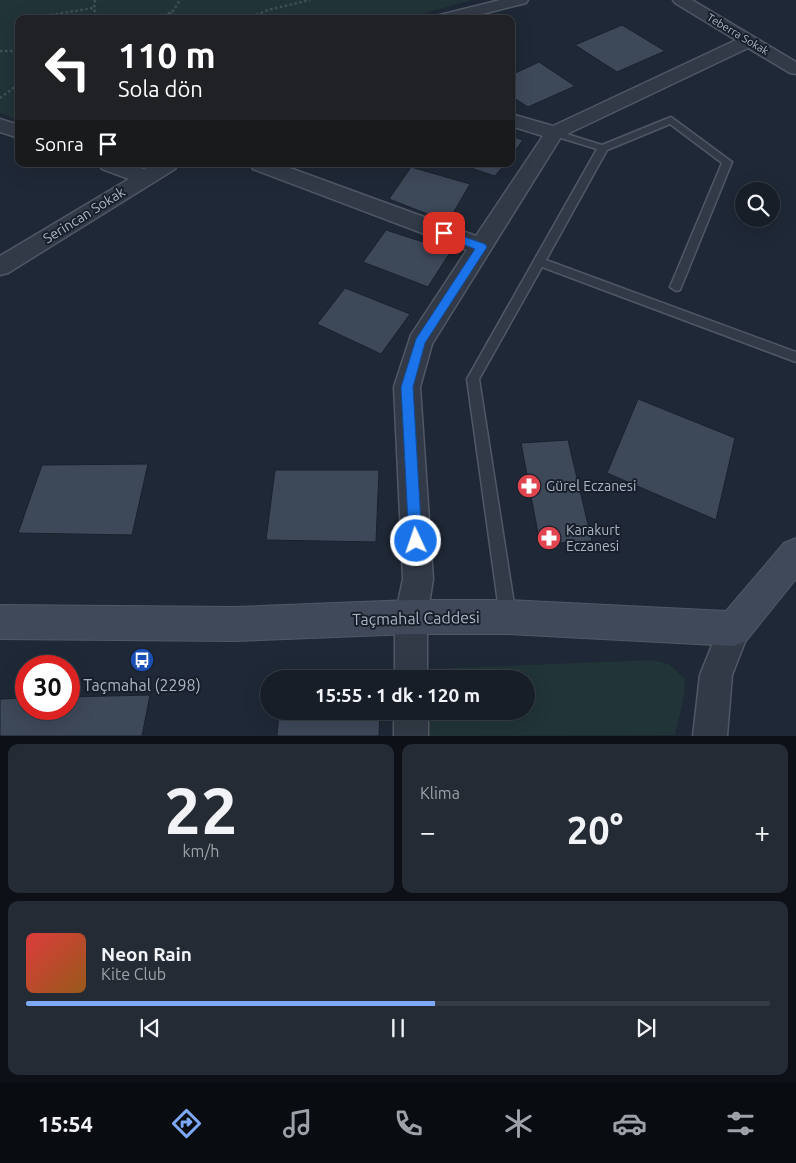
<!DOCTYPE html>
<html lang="tr">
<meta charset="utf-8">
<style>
body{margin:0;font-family:Ubuntu,sans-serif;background:#242b34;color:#f1f3f6;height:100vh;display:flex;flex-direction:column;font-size:19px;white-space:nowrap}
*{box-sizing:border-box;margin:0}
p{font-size:16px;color:#9ea2a8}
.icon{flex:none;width:28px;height:28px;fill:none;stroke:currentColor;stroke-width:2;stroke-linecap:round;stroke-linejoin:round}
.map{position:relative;height:736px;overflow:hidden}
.drawer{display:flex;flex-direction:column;gap:8px;padding:8px;background:#0d1016;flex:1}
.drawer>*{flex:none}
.hud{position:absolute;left:15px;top:15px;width:500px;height:152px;border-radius:10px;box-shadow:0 5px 20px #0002,0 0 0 1px #363c45;background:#202124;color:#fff;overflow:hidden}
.controls{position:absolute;left:735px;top:182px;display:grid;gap:10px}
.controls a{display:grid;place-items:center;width:45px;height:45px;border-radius:50%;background:#171e28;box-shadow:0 5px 20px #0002,0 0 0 1px #363c45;font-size:25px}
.speed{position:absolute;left:15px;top:655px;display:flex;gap:10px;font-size:25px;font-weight:700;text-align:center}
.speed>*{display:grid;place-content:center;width:65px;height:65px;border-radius:50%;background:#171e28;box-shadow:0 5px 20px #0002,0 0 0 1px #363c45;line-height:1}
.speed .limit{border:8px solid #d22;background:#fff;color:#111}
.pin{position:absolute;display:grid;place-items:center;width:42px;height:42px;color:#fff;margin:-21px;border-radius:10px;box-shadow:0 2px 8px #0006}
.me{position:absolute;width:55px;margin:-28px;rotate:357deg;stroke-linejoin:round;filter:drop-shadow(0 0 4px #0008)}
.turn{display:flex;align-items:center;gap:18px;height:105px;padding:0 20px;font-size:22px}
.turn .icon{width:65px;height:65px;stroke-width:2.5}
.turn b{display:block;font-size:35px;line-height:42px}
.then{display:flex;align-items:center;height:48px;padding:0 20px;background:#0003;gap:10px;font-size:19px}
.big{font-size:38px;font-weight:700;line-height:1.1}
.drawer .widget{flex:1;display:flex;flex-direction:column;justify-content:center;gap:8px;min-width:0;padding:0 18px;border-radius:10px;background:#242b34}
.drawer .dial{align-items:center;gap:0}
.dial b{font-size:65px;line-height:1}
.song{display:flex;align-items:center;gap:15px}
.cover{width:60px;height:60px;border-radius:8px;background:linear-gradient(135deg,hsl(0 70% 55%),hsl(30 70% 35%))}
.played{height:5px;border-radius:2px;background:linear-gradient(90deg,#7da9f8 55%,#363c45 55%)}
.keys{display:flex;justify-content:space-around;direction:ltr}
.heat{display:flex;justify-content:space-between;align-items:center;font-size:28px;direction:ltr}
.drawer .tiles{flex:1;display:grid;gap:8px;grid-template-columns:1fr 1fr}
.widget:last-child{grid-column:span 2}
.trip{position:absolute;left:260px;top:670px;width:275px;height:50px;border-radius:25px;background:#171e28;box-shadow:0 5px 20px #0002,0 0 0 1px #363c45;font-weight:700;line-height:50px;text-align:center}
.tab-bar{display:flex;height:80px;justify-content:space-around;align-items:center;background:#090c10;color:#9ea2a8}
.tab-bar .icon{width:35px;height:35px}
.tab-bar .on{color:#7da9f8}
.tab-bar b{font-size:22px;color:#f1f3f6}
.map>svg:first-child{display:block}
</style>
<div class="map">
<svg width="796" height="736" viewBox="0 0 796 736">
<rect width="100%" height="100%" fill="#1f2836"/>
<g fill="#213437">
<polygon points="0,0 472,0 403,19 19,19 19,120 0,113"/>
<polygon points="652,660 669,664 685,679 684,696 675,735 427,736 427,711 526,711 526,679 426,679 425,669"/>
</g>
<g fill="#3d4859" stroke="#1a212d">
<polygon points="622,25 665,51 617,72 575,45"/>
<polygon points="539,62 575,86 528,107 511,96 511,75"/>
<polygon points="511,136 523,140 511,156"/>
<polygon points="459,164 505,164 495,176"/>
<polygon points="411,167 470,184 448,222 389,199"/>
<polygon points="386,230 451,251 428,287 363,262"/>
<polygon points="345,288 410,314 381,354 317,324"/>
<polygon points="638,399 735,438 716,520 607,473"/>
<polygon points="568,440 592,541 540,544 521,443"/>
<polygon points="148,464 132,535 18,533 42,465"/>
<polygon points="275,470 379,470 376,542 266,540"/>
<polygon points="150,695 142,736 0,736 0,699 26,698 26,709 69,709 69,697"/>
<polygon points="279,711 380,711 379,736 277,736"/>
</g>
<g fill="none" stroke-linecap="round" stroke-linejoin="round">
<g stroke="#505865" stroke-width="3">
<polygon id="lane" points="671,117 732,162 680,290 676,291 670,287 722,163 670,124 607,150 546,260 796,352 796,362 542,267 479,379 516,617 514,623 508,625 502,623 500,617 467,379 597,149 551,135 551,131 557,131 602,145"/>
</g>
<g stroke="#505865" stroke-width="3">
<g id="street">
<polygon points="500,0 528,0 526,3 463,19 434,19 436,16"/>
<polygon points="673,0 692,0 796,62 796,74 790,73 748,48 561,137 432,344 420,387 433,579 427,617 427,679 395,679 395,617 403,579 394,387 411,335 467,250 253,169 250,164 279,164 476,236 543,136 511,126 511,114 553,126 736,40 675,3"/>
<polygon points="0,119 19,125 19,138 0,132"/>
<polygon points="99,164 128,164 144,169 154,164 178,164 175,169 8,273 0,275 0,256 129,179 102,169"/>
<polygon points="734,613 745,618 750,629 732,675 727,736 693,736 700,675 723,618"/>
<rect x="394" y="711" width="34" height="25"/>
</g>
</g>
<g stroke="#505865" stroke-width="2">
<polygon id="secondary" points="796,538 796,579 746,641 734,646 508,634 411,634 234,641 0,639 0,605 234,607 411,600 508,600 726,611 784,543"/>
</g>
<g stroke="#3e5155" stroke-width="2.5" stroke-dasharray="2.5 2.5" stroke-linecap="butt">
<polyline points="95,0 94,10 100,19"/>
<polyline points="169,13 187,19"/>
<polyline points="26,19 93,8"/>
<polyline points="159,19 173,11 180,0"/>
<polyline points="247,19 268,10 310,0"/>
<polyline points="17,20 19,20"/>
<polyline points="0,51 19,51"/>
<polyline points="0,98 19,84"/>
</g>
<use href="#lane" fill="#323a47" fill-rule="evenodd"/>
<use href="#street" fill="#323a47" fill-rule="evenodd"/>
<use href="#secondary" fill="#40495a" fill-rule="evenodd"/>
</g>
<polygon fill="#1a73e8" stroke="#114b97" points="444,230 485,244 487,247 425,343 413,387 422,541 420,545 416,547 411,545 409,541 401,387 416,339 475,249 441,236 440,233"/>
<defs>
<g id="pharmacy-disc" transform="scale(1.25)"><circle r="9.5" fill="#e0444e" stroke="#181f2b"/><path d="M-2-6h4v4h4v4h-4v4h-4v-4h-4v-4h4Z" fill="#fff"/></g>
<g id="bus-disc" transform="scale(1.25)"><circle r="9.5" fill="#1a4fb4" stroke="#181f2b"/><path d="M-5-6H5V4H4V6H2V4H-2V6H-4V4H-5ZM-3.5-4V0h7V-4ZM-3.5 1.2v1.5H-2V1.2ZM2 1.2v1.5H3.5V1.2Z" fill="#fff"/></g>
</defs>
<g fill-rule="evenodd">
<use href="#pharmacy-disc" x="529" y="486"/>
<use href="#pharmacy-disc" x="549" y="538"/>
<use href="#bus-disc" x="142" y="660"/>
</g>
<g text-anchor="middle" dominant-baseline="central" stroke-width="4" stroke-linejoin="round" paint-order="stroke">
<g font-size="11" fill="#acb5c4" stroke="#181f2b">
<text transform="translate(738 34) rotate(31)">Teberra Sokak</text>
</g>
<g font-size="14" fill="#acb5c4" stroke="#181f2b">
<text transform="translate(84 215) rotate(-32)">Serincan Sokak</text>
</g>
<g font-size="14" fill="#acb5c4" stroke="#181f2b" text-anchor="start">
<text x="546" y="486">Gürel Eczanesi</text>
<text x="566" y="530">Karakurt<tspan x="566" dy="16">Eczanesi</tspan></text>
</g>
<g font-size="16" fill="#acb5c4" stroke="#181f2b">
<text transform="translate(416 618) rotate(-1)">Taçmahal Caddesi</text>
</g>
<g font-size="16" fill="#acb5c4" stroke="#181f2b">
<text x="142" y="685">Taçmahal (2298)</text>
</g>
</g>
</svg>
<div class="controls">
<a><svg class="icon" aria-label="search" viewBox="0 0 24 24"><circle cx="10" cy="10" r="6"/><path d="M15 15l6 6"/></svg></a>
</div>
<div class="speed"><div class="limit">30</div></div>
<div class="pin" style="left:444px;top:233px;background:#d93025"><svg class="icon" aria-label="arrive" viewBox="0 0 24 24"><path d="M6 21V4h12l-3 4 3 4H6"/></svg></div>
<svg class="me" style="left:416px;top:541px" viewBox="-20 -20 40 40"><circle r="17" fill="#1a73e8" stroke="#fff" stroke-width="3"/><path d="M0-11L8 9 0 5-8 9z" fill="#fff"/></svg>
<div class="trip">15:55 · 1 dk · 120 m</div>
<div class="hud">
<div class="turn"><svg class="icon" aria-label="left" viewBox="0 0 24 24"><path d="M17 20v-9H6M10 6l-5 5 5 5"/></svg><div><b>110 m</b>Sola dön</div></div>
<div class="then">Sonra<svg class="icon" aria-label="arrive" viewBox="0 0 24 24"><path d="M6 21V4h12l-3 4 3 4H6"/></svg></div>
</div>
</div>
<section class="drawer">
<div class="tiles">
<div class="widget dial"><b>22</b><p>km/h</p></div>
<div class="widget"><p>Klima</p>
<div class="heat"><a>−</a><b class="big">20°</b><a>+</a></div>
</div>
<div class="widget">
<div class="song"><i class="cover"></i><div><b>Neon Rain</b><p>Kite Club</p></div></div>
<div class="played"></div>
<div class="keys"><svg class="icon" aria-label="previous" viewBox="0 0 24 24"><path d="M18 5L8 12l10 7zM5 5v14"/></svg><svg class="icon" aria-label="pause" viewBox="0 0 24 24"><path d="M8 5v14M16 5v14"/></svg><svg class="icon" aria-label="next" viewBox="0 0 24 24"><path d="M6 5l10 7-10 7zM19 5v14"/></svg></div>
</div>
</div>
</section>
<nav class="tab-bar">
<b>15:54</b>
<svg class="icon on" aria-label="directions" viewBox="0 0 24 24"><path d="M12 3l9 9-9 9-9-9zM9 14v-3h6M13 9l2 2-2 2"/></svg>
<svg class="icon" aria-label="music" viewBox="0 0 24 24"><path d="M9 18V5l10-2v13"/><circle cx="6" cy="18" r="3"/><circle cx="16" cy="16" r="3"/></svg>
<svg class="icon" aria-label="phone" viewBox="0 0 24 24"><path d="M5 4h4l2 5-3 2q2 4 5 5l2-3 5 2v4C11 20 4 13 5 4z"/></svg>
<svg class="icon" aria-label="climate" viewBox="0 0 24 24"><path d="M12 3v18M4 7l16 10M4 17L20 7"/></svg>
<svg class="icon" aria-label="car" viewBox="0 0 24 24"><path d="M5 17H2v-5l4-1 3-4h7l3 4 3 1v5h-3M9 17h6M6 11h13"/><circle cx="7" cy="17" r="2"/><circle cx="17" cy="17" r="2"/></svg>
<svg class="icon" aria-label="filters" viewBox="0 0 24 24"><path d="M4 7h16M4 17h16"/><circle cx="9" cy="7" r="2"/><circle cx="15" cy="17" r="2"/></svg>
</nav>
